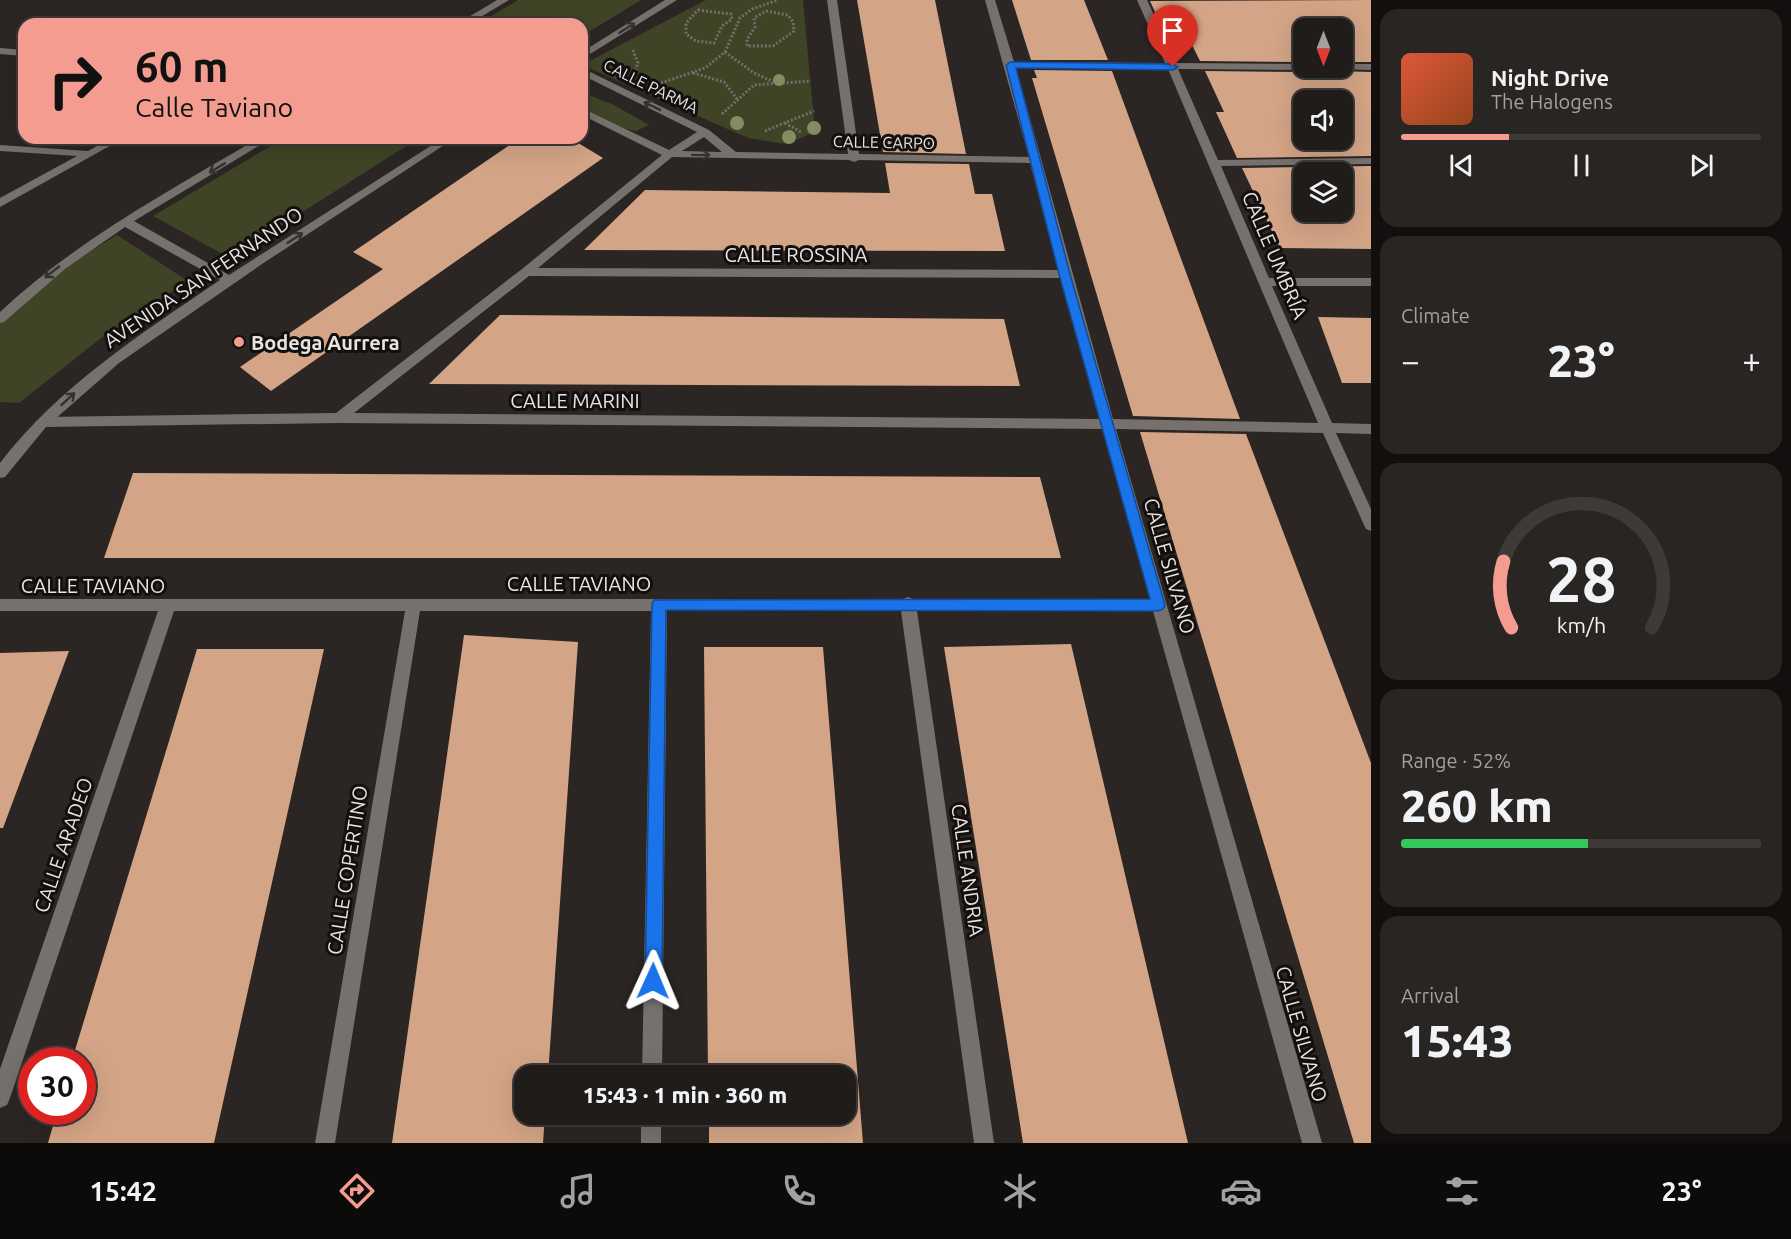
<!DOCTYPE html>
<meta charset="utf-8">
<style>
body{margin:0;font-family:Ubuntu,sans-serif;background:#282523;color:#f1f3f6;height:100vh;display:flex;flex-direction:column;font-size:22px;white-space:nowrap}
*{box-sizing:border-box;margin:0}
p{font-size:20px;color:#a2a1a2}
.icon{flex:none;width:33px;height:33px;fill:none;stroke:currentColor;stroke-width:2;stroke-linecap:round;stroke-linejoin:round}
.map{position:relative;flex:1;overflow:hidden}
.panel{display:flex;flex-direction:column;gap:9px;padding:9px;background:#120f0e;width:420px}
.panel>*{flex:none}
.hud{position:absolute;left:18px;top:18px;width:570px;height:126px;border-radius:18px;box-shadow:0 6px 24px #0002,0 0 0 2px #3d3a39;background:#f59c90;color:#111;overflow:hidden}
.needle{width:39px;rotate:180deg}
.buttons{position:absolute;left:1293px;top:18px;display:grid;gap:12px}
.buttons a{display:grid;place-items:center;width:60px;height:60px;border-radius:12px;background:#201c1a;box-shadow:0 6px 24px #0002,0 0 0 2px #3d3a39;font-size:30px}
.speed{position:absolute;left:18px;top:1047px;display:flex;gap:12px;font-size:30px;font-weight:700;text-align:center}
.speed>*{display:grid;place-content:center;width:78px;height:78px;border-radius:50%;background:#201c1a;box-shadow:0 6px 24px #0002,0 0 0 2px #3d3a39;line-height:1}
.speed .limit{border:9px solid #d22;background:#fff;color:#111}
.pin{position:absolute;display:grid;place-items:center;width:51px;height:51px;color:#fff;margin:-62px -26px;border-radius:50% 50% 50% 0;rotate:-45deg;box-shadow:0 0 6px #0007}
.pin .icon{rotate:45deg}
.me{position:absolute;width:66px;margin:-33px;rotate:1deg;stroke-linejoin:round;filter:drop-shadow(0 0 4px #0008)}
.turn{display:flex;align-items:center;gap:21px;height:126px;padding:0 18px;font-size:27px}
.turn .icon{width:78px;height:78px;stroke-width:2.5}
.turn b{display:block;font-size:42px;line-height:51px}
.big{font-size:45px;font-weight:800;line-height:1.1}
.panel .card{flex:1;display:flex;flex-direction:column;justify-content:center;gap:9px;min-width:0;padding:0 21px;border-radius:18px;background:#282523}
.panel .dial{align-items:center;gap:0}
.dial svg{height:156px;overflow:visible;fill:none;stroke:#3d3a39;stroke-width:7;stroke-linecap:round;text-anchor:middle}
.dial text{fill:#f1f3f6;stroke:none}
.song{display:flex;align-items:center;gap:18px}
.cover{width:72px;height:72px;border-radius:9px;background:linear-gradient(135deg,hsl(10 70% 55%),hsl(20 70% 35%))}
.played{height:6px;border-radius:3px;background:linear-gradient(90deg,#f59c90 30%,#3d3a39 30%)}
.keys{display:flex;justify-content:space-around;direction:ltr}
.heat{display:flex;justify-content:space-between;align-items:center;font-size:33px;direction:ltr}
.charge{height:9px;border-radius:4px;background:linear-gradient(90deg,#34c759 52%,#3d3a39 0)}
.trip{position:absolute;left:514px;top:1065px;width:342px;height:60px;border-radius:18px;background:#201c1a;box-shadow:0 6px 24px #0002,0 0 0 2px #3d3a39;font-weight:800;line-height:60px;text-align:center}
.menu{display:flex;height:96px;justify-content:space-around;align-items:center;background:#0d0b0a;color:#a2a1a2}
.menu .icon{width:42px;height:42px}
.menu .current{color:#f59c90}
.menu b{font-size:27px;color:#f1f3f6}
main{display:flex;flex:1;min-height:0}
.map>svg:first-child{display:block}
</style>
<main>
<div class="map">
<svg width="1371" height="1143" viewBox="0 0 1371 1143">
<rect width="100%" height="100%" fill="#2b2623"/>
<g fill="#3e4425">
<polygon points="518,0 641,0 582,36 582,24 478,24"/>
<polygon points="706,0 803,0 815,132 786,144 748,138 582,65"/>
<polygon points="582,92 614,105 649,125 636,131 626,129 582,109"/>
<polygon points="284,138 419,138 230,258 153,216"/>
<path d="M117 235 188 281 101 338 19 403 0 402V324C34 287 74 261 117 235Z"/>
</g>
<g fill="#d3a486" fill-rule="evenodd">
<polygon points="857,0 935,0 966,154 883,152"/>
<polygon points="1012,0 1084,0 1108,60 1031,60"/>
<polygon points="1371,0 1371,62 1342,62 1342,28 1304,28 1304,62 1200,61 1191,43 1169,43 1150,1"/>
<path d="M1311 68H1335L1338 71 1371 72V156L1237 158 1216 112H1224L1205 71 1304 72ZM1304 100H1342V140H1304Z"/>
<polygon points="1034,70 1112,71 1240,419 1133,416 1032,78 1037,78"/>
<polygon points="520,138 570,138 603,158 271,391 240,367 383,269 353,252"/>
<polygon points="885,163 969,164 975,194 992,194 1005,251 584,250 645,190 890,193"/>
<path d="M1371 166V249L1280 248 1242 168ZM1304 172H1342V212H1304Z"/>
<polygon points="500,315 1004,319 1020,386 429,384"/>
<polygon points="1318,317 1371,318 1371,383 1342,383"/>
<polygon points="1140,432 1246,434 1371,763 1371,1143 1354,1143"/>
<polygon points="133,473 1040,477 1061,558 104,558"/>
<polygon points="464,635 578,642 548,1076 525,1076 525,1114 545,1114 543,1143 392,1143"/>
<polygon points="1071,644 1188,1143 1023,1143 944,647"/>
<polygon points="704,647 823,647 863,1143 709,1143 709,1114 846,1114 846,1076 708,1076"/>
<polygon points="197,649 324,649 214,1143 48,1143 57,1112 82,1112 82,1060 72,1060"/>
<polygon points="69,651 3,828 0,828 0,653"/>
</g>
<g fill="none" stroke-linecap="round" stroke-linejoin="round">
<g stroke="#736f6d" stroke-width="3" stroke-dasharray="2 2" stroke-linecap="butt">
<polygon points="698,10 731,14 732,19 722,26 714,43 696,41 686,34 686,23"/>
<polygon points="766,11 788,15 793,22 794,31 773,46 747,46 747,39 755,27 754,18"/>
<polyline points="633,50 638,63 635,71"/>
<polyline points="725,52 754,73 774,82"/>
<polyline points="693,73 724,82 737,99"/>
<polyline points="661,83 705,68 725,52 740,18 752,9 778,0"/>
<polyline points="722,114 754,85 811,81"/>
<polyline points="785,123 801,132"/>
<polyline points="765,131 814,111"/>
</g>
<g fill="#77716d" fill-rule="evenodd">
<path d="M827 0H837L859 154 1029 157 985 0H995L1014 62 1165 63 1137 0H1147L1176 63 1304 64V68H1309L1304 70 1178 69 1218 160 1371 158V164L1221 166 1269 278H1371V286H1272L1332 423 1371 424V434L1336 433 1371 509V531L1366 529 1364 525 1323 433 1116 429 1322 1143H1302L1153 611H917L994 1143H974L901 611H667L662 1076H642L651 611H420L335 1143H315L405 611H174L10 1098 7 1105 0 1108V1069L158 611H0V599H903L908 597 913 599H1150L1102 429 339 423 42 427 35 422 42 417 336 413 522 269 662 155 582 115V108L669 150 697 132 582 75V68L709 130 736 152 848 154ZM1016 68 1168 69 1318 423 1113 419ZM704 137 722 152 682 151ZM672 157 849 160 854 162 859 160 1030 163 1058 270 538 268ZM529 276 1060 278 1099 419 354 413Z"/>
<polygon points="0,48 24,50 24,56 0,54"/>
<polygon points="1342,64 1371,64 1371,70 1338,69 1337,68 1342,68"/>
<polygon points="111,138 124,138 0,207 0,198 77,156 0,151 0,145 88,151"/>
<rect x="641" y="1114" width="20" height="29"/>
</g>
<g fill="#77716d" fill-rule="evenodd">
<polygon points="497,0 509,0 469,24 457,24"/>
<polygon points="665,0 677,0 582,59 582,52"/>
<path d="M259 138H272L134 221 229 275 443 138H455L262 264 119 363 46 427 5 477 0 478V463C59 386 141 334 220 280L125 227 65 269 4 322 0 323V312C77 240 169 191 259 138Z"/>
</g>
</g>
<g fill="#868c61">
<circle cx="779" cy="80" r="6"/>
<circle cx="737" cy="123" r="7"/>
<circle cx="814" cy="128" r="7"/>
<circle cx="789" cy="137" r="7"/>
</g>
<defs><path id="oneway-shaft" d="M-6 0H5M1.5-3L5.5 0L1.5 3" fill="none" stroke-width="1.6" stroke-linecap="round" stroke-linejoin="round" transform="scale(1.5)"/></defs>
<g stroke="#35312f">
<use href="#oneway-shaft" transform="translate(627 28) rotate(-32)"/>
<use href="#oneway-shaft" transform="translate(652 106) rotate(-154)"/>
<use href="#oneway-shaft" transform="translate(701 155) rotate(1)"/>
<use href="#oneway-shaft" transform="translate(217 168) rotate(149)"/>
<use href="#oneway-shaft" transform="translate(295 238) rotate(-33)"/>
<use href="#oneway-shaft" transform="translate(52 272) rotate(142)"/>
<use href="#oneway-shaft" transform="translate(68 399) rotate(-42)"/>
</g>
<polygon fill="#1a73e8" stroke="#114b97" stroke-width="1.5" points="1010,62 1173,64 1178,67 1173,70 1016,68 1070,274 1165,605 1163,609 1158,611 666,610 662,981 659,987 653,990 647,987 645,981 652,604 654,600 1150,599 1059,274 1006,65"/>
<circle fill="#f59c90" stroke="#120f0e" stroke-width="2" cx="239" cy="342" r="6"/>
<g text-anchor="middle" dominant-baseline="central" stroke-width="6" stroke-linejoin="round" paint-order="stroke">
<g font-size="16" fill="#e7e4e2" stroke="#120f0e">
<text transform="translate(651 86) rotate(26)">CALLE PARMA</text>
<text transform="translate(884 142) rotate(1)">CALLE CARPO</text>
</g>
<g font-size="20" fill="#e7e4e2" stroke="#120f0e">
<text x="796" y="254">CALLE ROSSINA</text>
<text transform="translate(1275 255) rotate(67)">CALLE UMBRÍA</text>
<text transform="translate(203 277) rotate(-34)">AVENIDA SAN FERNANDO</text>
<text x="575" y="400">CALLE MARINI</text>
<text transform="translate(1170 566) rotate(74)">CALLE SILVANO</text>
<text x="579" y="583">CALLE TAVIANO</text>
<text x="93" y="585">CALLE TAVIANO</text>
<text transform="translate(63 845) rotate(-71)">CALLE ARADEO</text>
<text transform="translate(347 870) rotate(-81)">CALLE COPERTINO</text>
<text transform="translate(968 870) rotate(82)">CALLE ANDRIA</text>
<text transform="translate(1302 1034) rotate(74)">CALLE SILVANO</text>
</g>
<g font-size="20" font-weight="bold" fill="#e7e4e2" stroke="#120f0e" text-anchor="start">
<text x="251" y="342">Bodega Aurrera</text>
</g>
</g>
</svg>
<div class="buttons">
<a><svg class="needle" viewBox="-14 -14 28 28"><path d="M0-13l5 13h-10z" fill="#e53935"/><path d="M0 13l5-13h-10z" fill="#a2a1a2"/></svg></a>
<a><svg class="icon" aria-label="sound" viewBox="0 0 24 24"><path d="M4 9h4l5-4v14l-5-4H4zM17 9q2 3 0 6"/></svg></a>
<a><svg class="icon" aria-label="layers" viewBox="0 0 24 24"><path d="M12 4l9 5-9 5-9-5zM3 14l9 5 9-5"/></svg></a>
</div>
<div class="speed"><div class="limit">30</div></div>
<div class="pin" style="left:1173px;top:67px;background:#d93025"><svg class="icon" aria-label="arrive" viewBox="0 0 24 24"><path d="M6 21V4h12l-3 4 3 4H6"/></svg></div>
<svg class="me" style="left:653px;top:981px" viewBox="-20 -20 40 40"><path d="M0-17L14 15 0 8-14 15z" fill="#1a73e8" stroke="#fff" stroke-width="4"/></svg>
<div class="trip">15:43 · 1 min · 360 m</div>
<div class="hud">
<div class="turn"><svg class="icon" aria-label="right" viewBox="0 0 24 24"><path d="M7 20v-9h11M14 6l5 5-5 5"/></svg><div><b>60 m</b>Calle Taviano</div></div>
</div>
</div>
<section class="panel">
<div class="card">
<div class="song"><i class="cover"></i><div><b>Night Drive</b><p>The Halogens</p></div></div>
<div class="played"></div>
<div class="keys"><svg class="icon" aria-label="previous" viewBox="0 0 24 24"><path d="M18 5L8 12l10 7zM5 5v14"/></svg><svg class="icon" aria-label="pause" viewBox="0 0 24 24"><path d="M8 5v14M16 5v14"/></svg><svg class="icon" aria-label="next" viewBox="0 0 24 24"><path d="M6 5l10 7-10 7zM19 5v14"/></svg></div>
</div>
<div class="card"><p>Climate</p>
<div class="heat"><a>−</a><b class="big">23°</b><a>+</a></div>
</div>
<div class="card dial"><svg viewBox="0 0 100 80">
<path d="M14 69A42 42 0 1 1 86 69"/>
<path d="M14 69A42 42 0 0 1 10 35" stroke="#f59c90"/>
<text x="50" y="56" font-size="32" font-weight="700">28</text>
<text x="50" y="72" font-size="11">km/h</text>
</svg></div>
<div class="card"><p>Range · 52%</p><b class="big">260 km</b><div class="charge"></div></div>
<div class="card"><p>Arrival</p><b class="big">15:43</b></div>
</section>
</main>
<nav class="menu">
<b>15:42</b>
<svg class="icon current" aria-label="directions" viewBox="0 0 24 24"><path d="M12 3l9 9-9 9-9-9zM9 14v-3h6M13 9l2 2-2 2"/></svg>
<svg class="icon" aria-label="music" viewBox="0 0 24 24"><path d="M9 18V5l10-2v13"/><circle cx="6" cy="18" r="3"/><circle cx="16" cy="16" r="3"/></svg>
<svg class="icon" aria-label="phone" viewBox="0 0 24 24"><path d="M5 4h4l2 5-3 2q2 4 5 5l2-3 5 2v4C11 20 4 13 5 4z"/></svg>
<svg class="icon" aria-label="climate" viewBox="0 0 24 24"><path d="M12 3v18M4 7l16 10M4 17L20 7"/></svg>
<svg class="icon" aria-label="car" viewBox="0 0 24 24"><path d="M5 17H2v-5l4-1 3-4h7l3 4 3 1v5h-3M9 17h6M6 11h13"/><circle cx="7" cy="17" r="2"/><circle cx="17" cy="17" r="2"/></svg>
<svg class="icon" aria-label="filters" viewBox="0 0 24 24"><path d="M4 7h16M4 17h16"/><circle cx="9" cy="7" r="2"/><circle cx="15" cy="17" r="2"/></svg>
<b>23°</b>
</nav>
